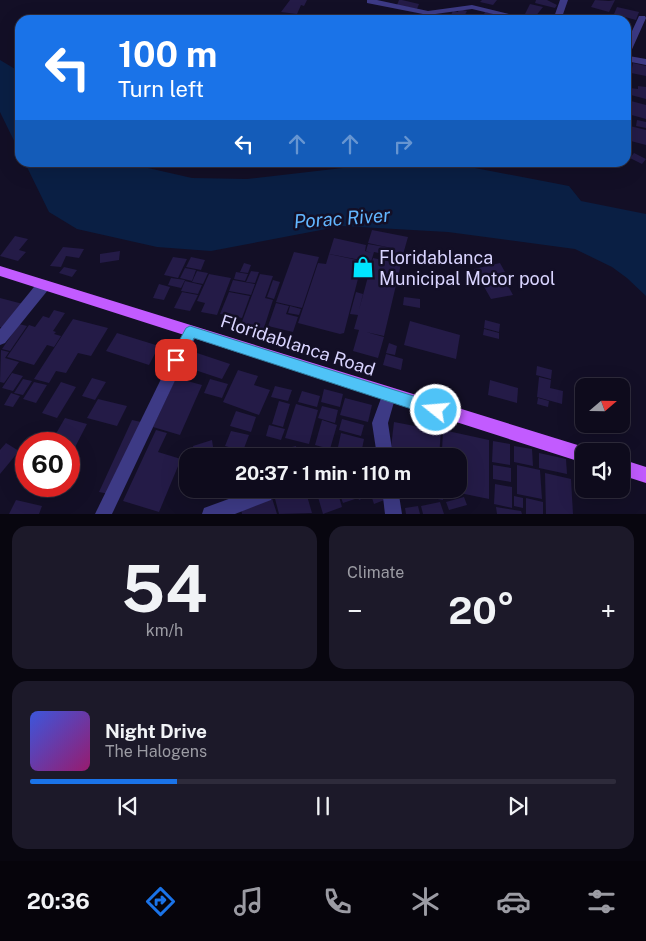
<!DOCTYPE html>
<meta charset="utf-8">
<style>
body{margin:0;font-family:"Public Sans",sans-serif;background:#1c1929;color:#f1f3f6;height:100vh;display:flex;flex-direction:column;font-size:19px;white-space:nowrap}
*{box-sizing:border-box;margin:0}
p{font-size:16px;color:#9b9ba3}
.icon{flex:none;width:28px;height:28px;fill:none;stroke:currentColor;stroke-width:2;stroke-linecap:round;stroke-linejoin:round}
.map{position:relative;height:514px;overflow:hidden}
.side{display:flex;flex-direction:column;gap:12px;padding:12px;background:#08060f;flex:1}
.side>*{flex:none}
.hud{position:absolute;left:15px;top:15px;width:616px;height:152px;border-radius:15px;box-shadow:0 5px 20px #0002,0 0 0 1px #2e2b3b;background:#1a73e8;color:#fff;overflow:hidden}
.needle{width:32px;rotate:70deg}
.tools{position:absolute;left:575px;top:378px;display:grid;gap:10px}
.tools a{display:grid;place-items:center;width:55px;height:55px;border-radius:10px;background:#0e0b1c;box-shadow:0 5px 20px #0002,0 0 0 1px #2e2b3b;font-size:25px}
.speed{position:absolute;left:15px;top:432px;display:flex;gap:10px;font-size:25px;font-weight:700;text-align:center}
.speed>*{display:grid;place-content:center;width:65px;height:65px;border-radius:50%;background:#0e0b1c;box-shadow:0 5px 20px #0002,0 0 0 1px #2e2b3b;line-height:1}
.speed .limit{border:8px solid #d22;background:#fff;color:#111}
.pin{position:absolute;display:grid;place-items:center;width:42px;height:42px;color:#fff;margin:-21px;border-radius:10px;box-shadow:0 2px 8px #0006}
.me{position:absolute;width:55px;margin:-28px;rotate:287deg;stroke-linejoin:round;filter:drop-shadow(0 0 4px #0008)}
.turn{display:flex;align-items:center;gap:18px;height:105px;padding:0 20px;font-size:22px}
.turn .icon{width:65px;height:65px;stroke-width:2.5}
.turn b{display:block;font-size:35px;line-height:42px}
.lanes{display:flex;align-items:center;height:48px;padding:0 20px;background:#0003;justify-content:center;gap:25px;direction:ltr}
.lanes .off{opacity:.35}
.big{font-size:38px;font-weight:700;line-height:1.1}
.side .tile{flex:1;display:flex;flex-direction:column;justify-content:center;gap:8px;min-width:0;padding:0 18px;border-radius:15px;background:#1c1929}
.side .dial{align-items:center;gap:0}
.dial b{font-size:65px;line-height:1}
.song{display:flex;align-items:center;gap:15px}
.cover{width:60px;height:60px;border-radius:8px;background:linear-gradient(135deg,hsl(230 70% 55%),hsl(320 70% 35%))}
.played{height:5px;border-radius:2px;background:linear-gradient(90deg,#1a73e8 25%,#2e2b3b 25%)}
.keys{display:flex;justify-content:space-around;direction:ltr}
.heat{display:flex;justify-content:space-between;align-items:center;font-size:28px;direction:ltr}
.side .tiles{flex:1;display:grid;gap:12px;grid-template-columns:1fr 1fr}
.tile:last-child{grid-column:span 2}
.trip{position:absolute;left:179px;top:448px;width:288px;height:50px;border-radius:15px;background:#0e0b1c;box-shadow:0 5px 20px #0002,0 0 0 1px #2e2b3b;font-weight:700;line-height:50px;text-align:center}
.menu{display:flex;height:80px;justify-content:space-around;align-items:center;background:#06040b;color:#9b9ba3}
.menu .icon{width:35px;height:35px}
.menu .selected{color:#1a73e8}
.menu b{font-size:22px;color:#f1f3f6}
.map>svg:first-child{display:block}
</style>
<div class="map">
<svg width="646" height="514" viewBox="0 0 646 514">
<rect width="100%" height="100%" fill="#130f26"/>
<g fill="#0a1f44">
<polygon points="0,60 20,72 20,153 0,112"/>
<polygon points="25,163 126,163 192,178 247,179 386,163 449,163 569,186 581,201 646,214 646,296 627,278 612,267 575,249 448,232 342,226 211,251 157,247 77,229 49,212"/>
</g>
<g fill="#241b47">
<polygon points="290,0 307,0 304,6 301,5 297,14 281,12"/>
<polygon points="399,0 402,0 419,4 417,9 397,5"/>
<polygon points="482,0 497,0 493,5 480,2"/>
<polygon points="536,0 547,0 557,5 555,8 535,3"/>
<polygon points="595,0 609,1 615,0 609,12 591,7"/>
<polygon points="530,4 543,7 535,17 525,14"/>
<polygon points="617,7 639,12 636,20 614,14"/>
<polygon points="459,9 467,11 462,20 449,19 453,11 458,12"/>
<polygon points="485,12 497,14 496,16 505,18 504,20 481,20"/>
<polygon points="633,63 646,66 646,76 631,73"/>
<polygon points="638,86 646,87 646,99 631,95 630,88 638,89"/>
<polygon points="631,101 646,105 646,119 628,114"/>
<polygon points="637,120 646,122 646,128 636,126"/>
<polygon points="630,126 646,130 646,145 627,140"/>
<polygon points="634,153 646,159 642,164 630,158"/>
<polygon points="372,230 408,237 402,258 374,252 371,262 329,254 334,238 366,245 365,251 371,253 366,251 368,244 396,249 368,243"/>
<polygon points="15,236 28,239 19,250 26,252 18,261 0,256"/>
<polygon points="63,247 84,249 79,258 66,256 61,267 50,266"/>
<polygon points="120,251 119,260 100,263 100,254"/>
<polygon points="294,252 319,257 302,308 276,302"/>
<polygon points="329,254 371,263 369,272 360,271 344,333 340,334 298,323 318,263 326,264"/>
<polygon points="173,257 187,259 178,278 164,275"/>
<polygon points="191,257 205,260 201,270 186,267"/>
<polygon points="373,258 401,264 384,336 366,332 384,337 378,358 353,351 359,330 354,329 358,315 350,314 356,292 363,294 359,310"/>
<polygon points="244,263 251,265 248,273 240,272"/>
<polygon points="500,263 505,272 501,273 513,295 491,299 474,269"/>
<polygon points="64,267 77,270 72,277 59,273"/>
<polygon points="185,268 196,270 192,281 180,278"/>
<polygon points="197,271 208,273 203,284 192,282"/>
<polygon points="251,271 259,272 255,283 246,282"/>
<polygon points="236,272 248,274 245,281 234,279"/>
<polygon points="209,274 231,278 217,315 201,312 205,303 197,301"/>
<polygon points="260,274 273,276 265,298 273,300 263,331 240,327"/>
<polygon points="171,278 185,280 181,288 168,285"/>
<polygon points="233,280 255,284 251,295 229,291"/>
<polygon points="273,280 280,282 274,299 267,297"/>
<polygon points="185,281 202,285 198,294 181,291"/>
<polygon points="159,284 170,287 164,300 153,298"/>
<polygon points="182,292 198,295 190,311 174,308"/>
<polygon points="229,292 250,296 242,318 220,314"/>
<polygon points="404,297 420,299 420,308 403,305"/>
<polygon points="0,298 23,304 4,328 0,327"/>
<polygon points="276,303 289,306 286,314 298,317 293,332 268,326"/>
<polygon points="290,306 301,309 299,315 288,313"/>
<polygon points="54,310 65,313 53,331 56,332 54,334 61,336 54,347 47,345 34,365 7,357 29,325 35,327 43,316 49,318"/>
<polygon points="73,319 108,328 91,356 78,353 66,373 56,371 49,383 34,379"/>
<polygon points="485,320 500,324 499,332 484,328"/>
<polygon points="410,321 460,335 456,359 404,345"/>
<polygon points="19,324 27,326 10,351 2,349"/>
<polygon points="484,329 499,333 499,339 483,335"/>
<polygon points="117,333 159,346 149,365 106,351"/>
<polygon points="389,343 397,346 395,355 386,353"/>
<polygon points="1,350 9,352 5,358 19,362 4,383 0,382"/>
<polygon points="194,352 230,364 222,379 186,367"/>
<polygon points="386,354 403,359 401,370 383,365"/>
<polygon points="537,366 552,370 551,379 536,375"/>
<polygon points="238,370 258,376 254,385 270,390 259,415 223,402"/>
<polygon points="12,373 23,376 13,391 2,388"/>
<polygon points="539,377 551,380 550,388 563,391 562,404 537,397"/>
<polygon points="92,378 106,382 95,400 82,396"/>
<polygon points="176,378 202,385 180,435 153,427"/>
<polygon points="23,379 32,381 23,395 14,393"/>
<polygon points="210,379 228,384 222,398 204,393"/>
<polygon points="490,380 518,388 517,403 488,395"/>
<polygon points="34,382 47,385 36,403 23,399"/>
<polygon points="61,382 76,387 57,418 42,413"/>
<polygon points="275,386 292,390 288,401 271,397"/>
<polygon points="324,389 343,394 340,407 321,402"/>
<polygon points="302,391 320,396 317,407 298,402"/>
<polygon points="11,393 20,396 13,407 4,405"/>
<polygon points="345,398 372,405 368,422 340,415"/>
<polygon points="538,398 549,401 548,407 537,404"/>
<polygon points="98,399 127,406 117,426 87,418"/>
<polygon points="279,401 290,404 283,427 272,424"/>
<polygon points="296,404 318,410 309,444 285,438"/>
<polygon points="322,406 338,410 335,423 318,418"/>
<polygon points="236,411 256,417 251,432 230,426"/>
<polygon points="65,418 87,424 72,453 69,452 69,444 50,444"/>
<polygon points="342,419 364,425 361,436 339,430"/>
<polygon points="132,420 141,422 109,494 99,492"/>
<polygon points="322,420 337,425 330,449 315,445"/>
<polygon points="394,422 441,431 439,456 390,456"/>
<polygon points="269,425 285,429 281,440 266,436"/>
<polygon points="156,430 167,433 158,452 181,459 159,512 123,501"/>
<polygon points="443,430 489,440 489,499 445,490 458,489 458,456 446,456 446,452 442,451"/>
<polygon points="231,431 249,435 243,451 225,446"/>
<polygon points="341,433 364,439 361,454 338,447"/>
<polygon points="212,440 214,453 194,456 193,446"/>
<polygon points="493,441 510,444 510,465 492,462"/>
<polygon points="6,443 19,451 0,474 0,450"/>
<polygon points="296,446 298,456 269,456 268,453"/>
<polygon points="514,446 532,449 533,466 514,462"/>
<polygon points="539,453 566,459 567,474 539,468"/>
<polygon points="493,465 511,468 511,482 493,479"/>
<polygon points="517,465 540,470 542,499 517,494"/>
<polygon points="545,473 571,479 573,514 546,514"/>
<polygon points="495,484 512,487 512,508 494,504"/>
<polygon points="280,489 305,489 312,513 279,514 273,491"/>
<polygon points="352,489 355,499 343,503 339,492"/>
<polygon points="355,489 363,489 366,497 359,500"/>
<polygon points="369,489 383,489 387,499 374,504"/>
<rect x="400" y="489" width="9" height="7"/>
<polygon points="412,489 443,490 443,500 411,494"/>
<polygon points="337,490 342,507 323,514 318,497"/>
<polygon points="271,495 277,514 242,514 241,508"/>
<polygon points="514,496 523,498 523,508 514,506"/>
<polygon points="464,497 467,505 449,510 446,502"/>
<polygon points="526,498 543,502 543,514 526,514"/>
<polygon points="16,500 42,506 39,514 9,514"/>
<polygon points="440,502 444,514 423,514 421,506"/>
<polygon points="418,506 420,514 406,514 405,508"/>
<polygon points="496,507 521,511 522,514 497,514"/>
</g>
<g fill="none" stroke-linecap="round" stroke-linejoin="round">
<g fill="#3d3a85" fill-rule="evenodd">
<polygon points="367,0 377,0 428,11 472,5 533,20 518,20 472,9 428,15 367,3"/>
<polygon points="560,0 568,0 561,20 553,20"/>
<polygon points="639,16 645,16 646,18 629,56 646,59 646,65 626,61 626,44"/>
<polygon points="43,281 48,282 50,286 48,290 5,343 0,345 0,329 38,282"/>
<polygon points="191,326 196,328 198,332 112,514 95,514 186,328"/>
<polygon points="389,388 394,390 396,395 388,423 393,456 377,456 372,423 384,390"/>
<polygon points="256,489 271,489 273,494 271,500 235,514 202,514 204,508"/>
<polygon points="382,489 398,489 402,514 385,514"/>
</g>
<g fill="#c25bff" fill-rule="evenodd">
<polygon points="0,266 584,447 590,451 584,451 584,463 0,276"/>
<polygon points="621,459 646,467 646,483 621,475"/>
</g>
</g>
<polygon fill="#4fc3f7" stroke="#337fa1" points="190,326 436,403 441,405 443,410 441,415 436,417 194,338 180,365 171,365 169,360 171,356 186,328"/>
<defs>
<g id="shop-bare" transform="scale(1.725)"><path d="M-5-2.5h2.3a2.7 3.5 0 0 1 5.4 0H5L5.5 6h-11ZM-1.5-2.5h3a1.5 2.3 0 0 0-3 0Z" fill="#00e5ff" stroke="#130f26" stroke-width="2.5" paint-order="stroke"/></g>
</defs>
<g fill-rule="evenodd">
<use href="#shop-bare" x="363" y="267"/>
</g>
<g text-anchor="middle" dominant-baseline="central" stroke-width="5" stroke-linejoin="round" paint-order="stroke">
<g font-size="18" fill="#d9d4ff" stroke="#130f26" text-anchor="start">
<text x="379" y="257">Floridablanca<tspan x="379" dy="21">Municipal Motor pool</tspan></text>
</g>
<g font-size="18" fill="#d9d4ff" stroke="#130f26">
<text transform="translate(298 345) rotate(18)">Floridablanca Road</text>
</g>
<g font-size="19" font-style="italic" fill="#62b6ff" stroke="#130f26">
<text transform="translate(342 218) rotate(-4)">Porac River</text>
</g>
</g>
</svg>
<div class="tools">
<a><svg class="needle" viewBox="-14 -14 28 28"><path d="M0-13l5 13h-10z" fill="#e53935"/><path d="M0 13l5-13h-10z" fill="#9b9ba3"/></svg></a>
<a><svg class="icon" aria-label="sound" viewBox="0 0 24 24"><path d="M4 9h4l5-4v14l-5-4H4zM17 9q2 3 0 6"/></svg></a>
</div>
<div class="speed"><div class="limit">60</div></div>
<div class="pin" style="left:176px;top:360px;background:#d93025"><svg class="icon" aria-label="arrive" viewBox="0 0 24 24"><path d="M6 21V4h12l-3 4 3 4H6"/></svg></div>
<svg class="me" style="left:436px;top:410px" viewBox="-20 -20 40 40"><circle r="17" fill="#4fc3f7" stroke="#fff" stroke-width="3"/><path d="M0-11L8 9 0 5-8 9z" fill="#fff"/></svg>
<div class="trip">20:37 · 1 min · 110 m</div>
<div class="hud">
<div class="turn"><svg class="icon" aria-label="left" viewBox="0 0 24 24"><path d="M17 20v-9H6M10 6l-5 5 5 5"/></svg><div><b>100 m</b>Turn left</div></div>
<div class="lanes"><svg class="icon" aria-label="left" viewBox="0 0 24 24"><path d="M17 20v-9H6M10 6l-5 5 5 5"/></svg><svg class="icon off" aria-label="ahead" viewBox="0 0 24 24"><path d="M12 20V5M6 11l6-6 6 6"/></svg><svg class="icon off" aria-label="ahead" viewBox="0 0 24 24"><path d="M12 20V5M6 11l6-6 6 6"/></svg><svg class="icon off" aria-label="right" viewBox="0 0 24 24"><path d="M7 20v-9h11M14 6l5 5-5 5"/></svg></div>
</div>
</div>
<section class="side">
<div class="tiles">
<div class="tile dial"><b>54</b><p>km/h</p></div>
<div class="tile"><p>Climate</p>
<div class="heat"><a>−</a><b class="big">20°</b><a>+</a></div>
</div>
<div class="tile">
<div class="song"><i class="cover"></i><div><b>Night Drive</b><p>The Halogens</p></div></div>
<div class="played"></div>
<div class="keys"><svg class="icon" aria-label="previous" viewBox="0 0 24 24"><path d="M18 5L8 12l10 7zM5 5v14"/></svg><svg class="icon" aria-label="pause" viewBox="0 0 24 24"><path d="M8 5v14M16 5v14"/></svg><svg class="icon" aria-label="next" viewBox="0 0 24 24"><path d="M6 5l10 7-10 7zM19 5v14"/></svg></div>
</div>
</div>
</section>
<nav class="menu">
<b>20:36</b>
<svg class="icon selected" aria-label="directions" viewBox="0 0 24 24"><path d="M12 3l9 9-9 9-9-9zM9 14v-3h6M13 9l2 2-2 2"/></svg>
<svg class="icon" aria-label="music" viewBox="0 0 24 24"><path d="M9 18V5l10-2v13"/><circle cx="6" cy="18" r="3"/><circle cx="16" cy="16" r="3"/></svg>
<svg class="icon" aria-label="phone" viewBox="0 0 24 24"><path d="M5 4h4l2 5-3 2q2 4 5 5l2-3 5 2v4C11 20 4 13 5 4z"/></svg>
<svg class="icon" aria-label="climate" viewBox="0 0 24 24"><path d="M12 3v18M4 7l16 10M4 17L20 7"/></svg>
<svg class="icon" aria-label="car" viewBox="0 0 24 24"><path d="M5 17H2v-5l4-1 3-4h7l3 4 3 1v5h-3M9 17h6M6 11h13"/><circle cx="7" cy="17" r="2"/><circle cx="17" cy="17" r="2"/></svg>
<svg class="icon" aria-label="filters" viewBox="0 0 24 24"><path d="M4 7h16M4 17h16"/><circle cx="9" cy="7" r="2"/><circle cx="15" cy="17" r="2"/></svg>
</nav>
